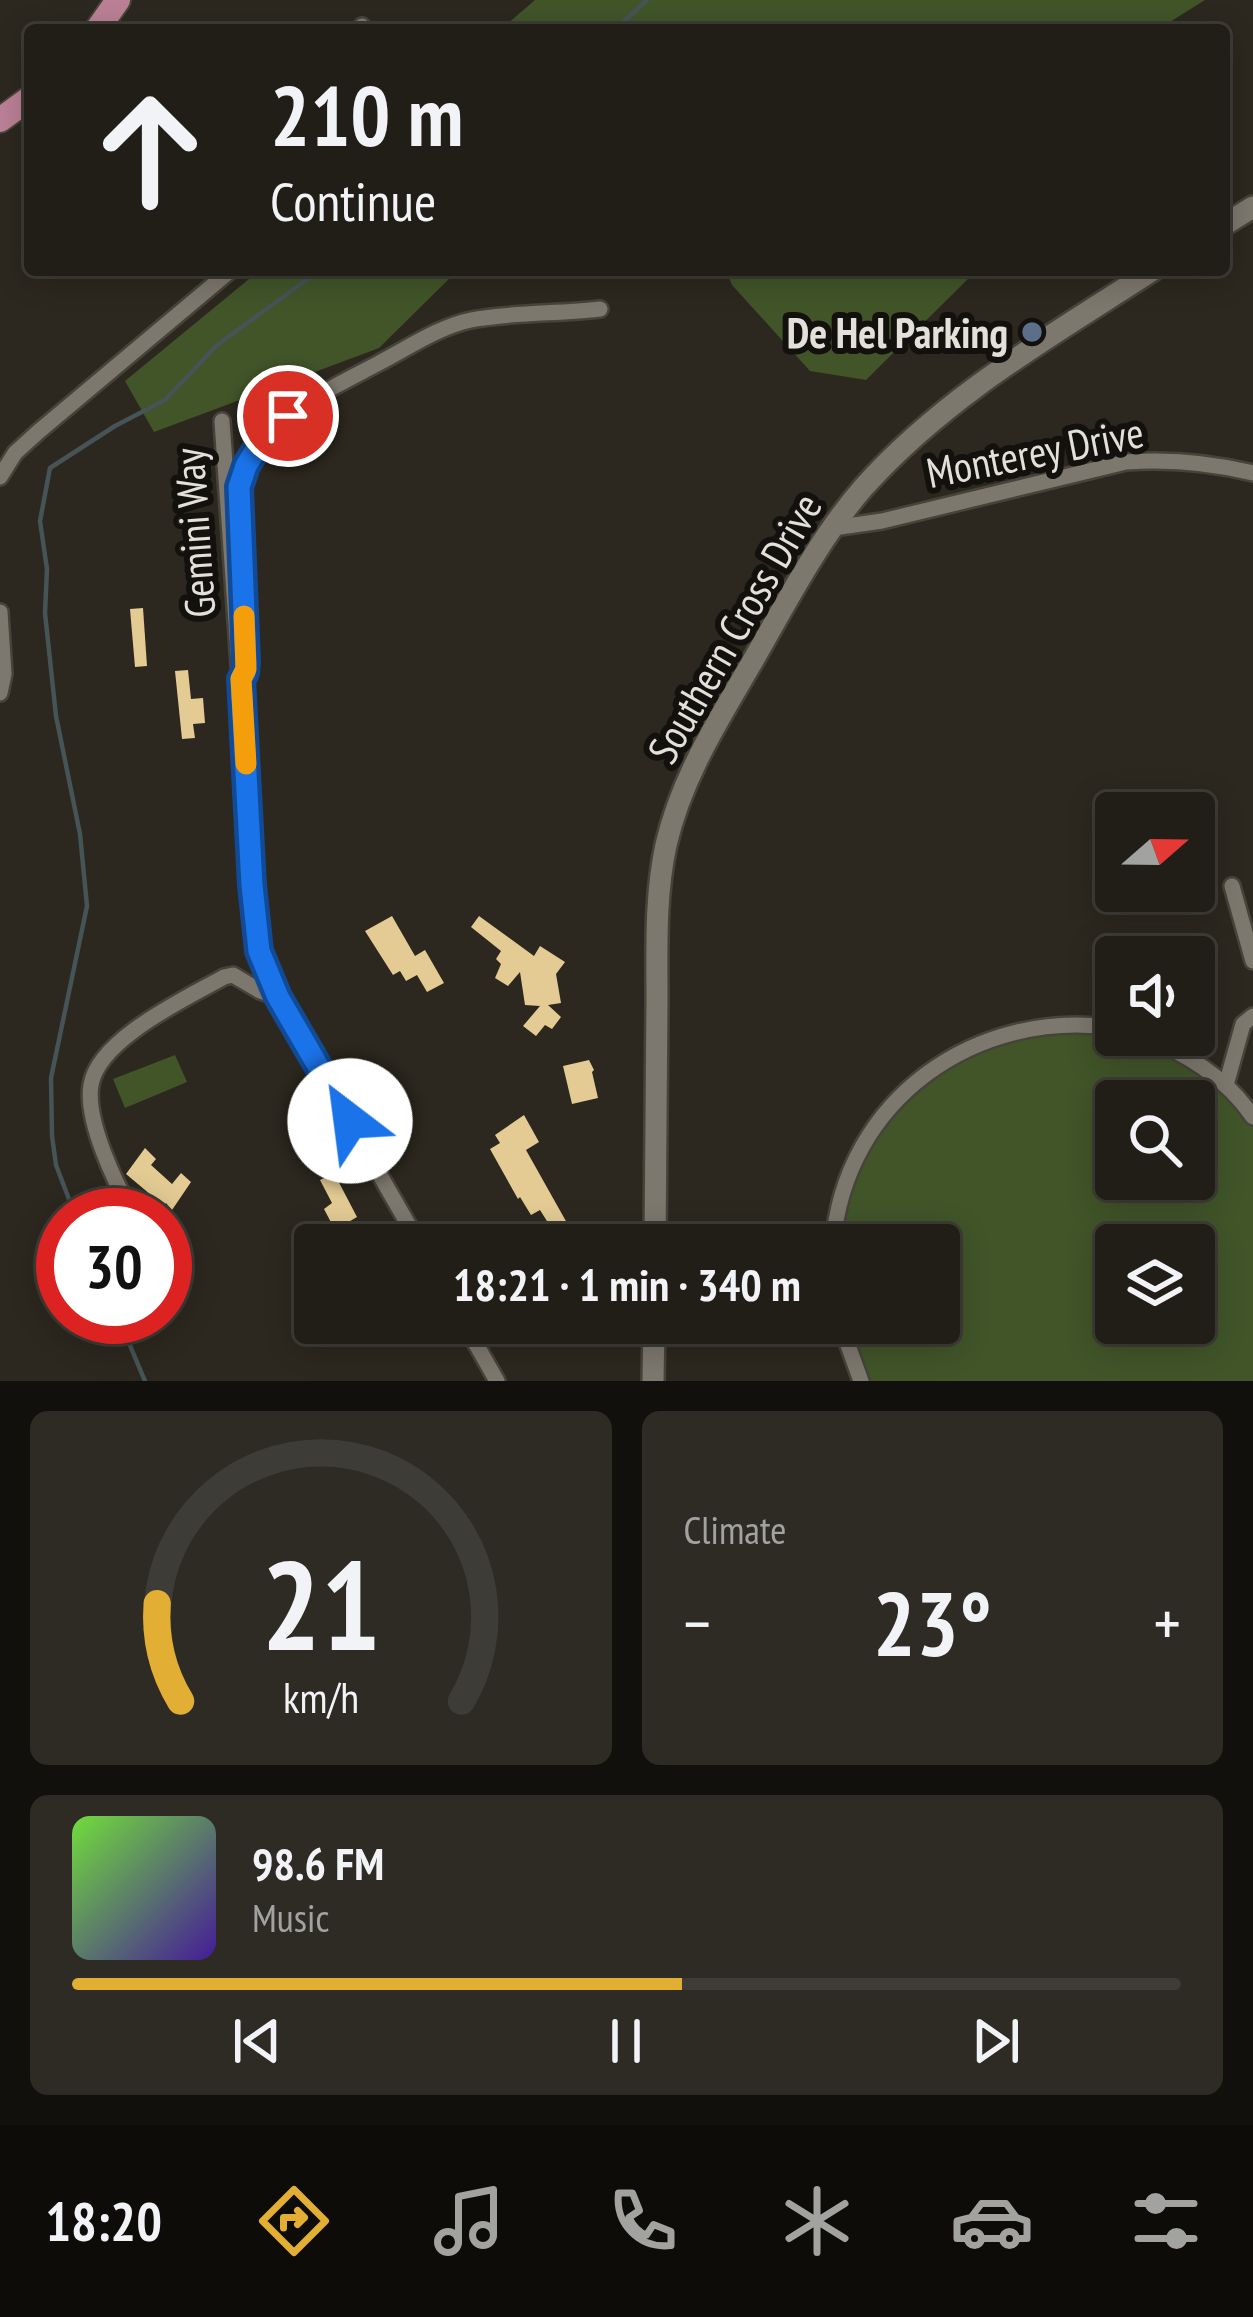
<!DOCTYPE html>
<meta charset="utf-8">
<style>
body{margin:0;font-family:"PT Sans Narrow",sans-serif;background:#2d2b24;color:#f1f3f6;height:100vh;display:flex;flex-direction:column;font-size:45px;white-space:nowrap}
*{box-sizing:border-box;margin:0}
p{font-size:39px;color:#a2a2a1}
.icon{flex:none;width:66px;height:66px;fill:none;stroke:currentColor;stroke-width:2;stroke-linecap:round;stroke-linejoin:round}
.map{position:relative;height:1381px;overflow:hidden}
.drawer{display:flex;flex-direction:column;gap:30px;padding:30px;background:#12100d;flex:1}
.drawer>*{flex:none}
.banner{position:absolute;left:24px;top:24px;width:1206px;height:252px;border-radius:12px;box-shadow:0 6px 30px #0003,0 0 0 3px #3e3c36;background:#211e17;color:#f1f3f6;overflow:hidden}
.needle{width:78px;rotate:70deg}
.fabs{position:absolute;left:1095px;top:792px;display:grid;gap:24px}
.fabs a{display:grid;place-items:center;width:120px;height:120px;border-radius:12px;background:#211e17;box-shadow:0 6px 30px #0003,0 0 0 3px #3e3c36;font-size:60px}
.speed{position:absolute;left:36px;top:1188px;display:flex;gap:24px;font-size:60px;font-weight:700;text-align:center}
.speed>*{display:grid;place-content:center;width:156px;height:156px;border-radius:50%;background:#211e17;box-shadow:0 6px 30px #0003,0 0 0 3px #3e3c36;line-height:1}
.speed .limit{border:18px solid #d22;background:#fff;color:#111}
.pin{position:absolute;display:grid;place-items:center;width:102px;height:102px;color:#fff;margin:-51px;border:6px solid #fff;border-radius:50%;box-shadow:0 3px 12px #0007}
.me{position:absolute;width:132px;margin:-66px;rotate:330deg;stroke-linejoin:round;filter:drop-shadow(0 0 9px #0008)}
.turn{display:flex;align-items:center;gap:42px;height:252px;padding:0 48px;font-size:54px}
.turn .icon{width:156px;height:156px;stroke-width:2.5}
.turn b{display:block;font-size:84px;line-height:102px}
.big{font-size:90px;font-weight:600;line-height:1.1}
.drawer .tile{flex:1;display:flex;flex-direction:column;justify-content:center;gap:18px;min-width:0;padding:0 42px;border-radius:18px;background:#2d2b24}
.drawer .dial{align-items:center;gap:0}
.dial svg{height:312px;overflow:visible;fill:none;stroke:#3e3c36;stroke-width:7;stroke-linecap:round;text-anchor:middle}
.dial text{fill:#f1f3f6;stroke:none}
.song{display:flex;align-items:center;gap:36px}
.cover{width:144px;height:144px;border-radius:18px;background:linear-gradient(135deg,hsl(100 70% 55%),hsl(260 70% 35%))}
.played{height:12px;border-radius:6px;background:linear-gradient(90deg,#e3ae34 55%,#3e3c36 55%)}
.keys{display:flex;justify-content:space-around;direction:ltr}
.heat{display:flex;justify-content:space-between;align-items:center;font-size:66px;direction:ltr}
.drawer .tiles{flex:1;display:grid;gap:30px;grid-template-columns:1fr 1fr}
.tile:last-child{grid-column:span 2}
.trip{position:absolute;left:294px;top:1224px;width:666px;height:120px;border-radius:12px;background:#211e17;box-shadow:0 6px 30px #0003,0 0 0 3px #3e3c36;font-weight:600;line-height:120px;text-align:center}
.tab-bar{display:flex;height:192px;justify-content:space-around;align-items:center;background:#0d0c09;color:#a2a2a1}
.tab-bar .icon{width:84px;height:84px}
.tab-bar .current{color:#e3ae34}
.tab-bar b{font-size:54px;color:#f1f3f6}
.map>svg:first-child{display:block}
</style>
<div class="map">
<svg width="1253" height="1381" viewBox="0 0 1253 1381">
<rect width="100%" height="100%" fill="#2c281f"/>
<g fill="#415529" fill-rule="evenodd">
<polygon points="535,0 1205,0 1157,30 500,30"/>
<polygon points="260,270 458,270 379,348 154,432 125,381"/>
<polygon points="726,270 977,270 866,380 810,371 732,285"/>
<path d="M1025 1029 1142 1035 1181 1053 1253 1117V1381H861L840 1323H939V1245H833L845 1183 917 1083ZM1116 1101H1194V1179H1116ZM1116 1245H1194V1323H1116Z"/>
<polygon points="175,1055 187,1082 125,1108 113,1079"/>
</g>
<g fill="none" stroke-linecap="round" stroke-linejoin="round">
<g stroke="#465357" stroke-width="4.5">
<polyline points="615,30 647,0"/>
<polyline points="75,1215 56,1165 52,1136 51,1078 87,906 80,834 56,716 45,613 47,569 40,521 50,468 115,426 165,400 217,345 320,270"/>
<polyline points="118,1317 145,1381"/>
</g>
</g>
<g fill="#e4cb94">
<polygon points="143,608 147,666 135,667 130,609"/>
<polygon points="188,670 191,699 203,698 205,723 193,724 195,738 182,739 175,671"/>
<polygon points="392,916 415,956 425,950 444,983 427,992 417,975 406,981 400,971 393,975 365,931"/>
<polygon points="479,916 534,956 540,946 565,962 556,974 561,1003 548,1005 561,1017 552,1029 545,1025 536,1036 523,1026 540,1006 525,1005 520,972 508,986 495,978 501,964 496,959 501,951 471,927"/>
<polygon points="589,1060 594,1070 592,1072 598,1098 572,1104 563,1066"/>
<polygon points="524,1115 539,1142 526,1150 567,1223 571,1221 579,1235 562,1245 540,1210 531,1215 520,1197 518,1199 490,1149 500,1143 495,1135"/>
<polygon points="145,1148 156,1159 151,1165 172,1184 181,1173 191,1182 172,1210 166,1203 157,1215 150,1215 142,1205 151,1195 126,1174"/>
<polygon points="334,1173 357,1217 335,1230 324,1209 332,1203 320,1180"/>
</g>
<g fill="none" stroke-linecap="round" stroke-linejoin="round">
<g stroke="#46433b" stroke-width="20">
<g id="street">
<polyline points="362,26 365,30"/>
<polyline points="222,421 259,951 278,997 420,1245"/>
<polyline points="0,477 15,453 38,432 231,270"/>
<path d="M239 515C235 430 315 397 379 363 408 348 438 327 471 320 513 312 558 314 600 309"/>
<path d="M833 528 882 521 1126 462C1168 459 1212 463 1253 473"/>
<polyline points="0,612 4,674 0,693"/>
<polyline points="1232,886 1253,961"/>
<path d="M1141 1035C1185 1053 1226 1077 1253 1117"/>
<polyline points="1226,1085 1243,1024 1253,1016"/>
<path d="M133 1215C116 1184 85 1121 91 1085 98 1039 187 998 224 977L233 975 260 991 278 997"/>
<path d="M833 1245C844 1100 976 1007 1116 1028"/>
<polyline points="464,1323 497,1381"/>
<polyline points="840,1323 861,1381"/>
</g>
</g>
<g stroke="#46433b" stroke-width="26">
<g id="secondary">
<polyline points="1224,225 1253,207"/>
<path d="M655 1245C656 1163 656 1081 657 999 657 947 655 896 666 845 681 779 717 722 751 664 785 605 818 540 863 488 945 396 1051 336 1153 270"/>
<polyline points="653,1381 654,1323"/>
</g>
</g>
<g stroke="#46433b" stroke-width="28">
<g id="primary">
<polyline points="97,30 118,0"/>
<polyline points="0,120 30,98"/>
</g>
</g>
<use href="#street" stroke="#7d786e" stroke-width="15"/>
<use href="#secondary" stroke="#7d786e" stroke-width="21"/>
<use href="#primary" stroke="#bb8096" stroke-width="24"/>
</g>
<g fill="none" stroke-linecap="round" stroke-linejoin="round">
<g stroke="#114b97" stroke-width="30">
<polyline id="route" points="288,416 260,443 246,466 239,487 246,662 245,673 241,679 252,885 259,951 278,997 350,1121"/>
</g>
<use href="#route" stroke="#1a73e8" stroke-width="21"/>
<polyline stroke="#f59e0b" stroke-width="21" points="244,616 246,669 241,679 246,764"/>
</g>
<circle fill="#5c6f8a" stroke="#13110d" stroke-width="4.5" cx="1032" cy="332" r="12"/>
<g text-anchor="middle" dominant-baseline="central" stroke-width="12" stroke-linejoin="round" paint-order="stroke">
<g font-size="42" font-weight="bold" fill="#e3e0da" stroke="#13110d" text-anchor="end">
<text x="1008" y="332">De Hel Parking</text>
</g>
<g font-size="42" fill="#e3e0da" stroke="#13110d">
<text transform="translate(1035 452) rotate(-11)">Monterey Drive</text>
<text transform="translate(194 533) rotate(-94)">Gemini Way</text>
<text transform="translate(734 628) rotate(-60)">Southern Cross Drive</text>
</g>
</g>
</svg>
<div class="fabs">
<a><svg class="needle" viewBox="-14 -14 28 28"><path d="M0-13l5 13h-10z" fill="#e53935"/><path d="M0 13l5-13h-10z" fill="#a2a2a1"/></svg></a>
<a><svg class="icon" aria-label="sound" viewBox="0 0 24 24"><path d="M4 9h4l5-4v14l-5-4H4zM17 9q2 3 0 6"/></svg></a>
<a><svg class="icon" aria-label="search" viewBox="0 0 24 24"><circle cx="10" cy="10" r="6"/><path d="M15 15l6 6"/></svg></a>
<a><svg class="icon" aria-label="layers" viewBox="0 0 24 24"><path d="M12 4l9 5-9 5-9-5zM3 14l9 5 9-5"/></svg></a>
</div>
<div class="speed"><div class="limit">30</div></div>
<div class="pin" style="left:288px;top:416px;background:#d93025"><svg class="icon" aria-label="arrive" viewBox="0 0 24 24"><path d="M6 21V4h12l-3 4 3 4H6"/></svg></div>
<svg class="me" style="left:350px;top:1121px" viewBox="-20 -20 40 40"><circle r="19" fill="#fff"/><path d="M0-13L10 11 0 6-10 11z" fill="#1a73e8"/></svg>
<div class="trip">18:21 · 1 min · 340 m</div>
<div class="banner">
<div class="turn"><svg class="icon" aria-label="ahead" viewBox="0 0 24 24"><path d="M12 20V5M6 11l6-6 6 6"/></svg><div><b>210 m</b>Continue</div></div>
</div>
</div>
<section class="drawer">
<div class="tiles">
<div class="tile dial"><svg viewBox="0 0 100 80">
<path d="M14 69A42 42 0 1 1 86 69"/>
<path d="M14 69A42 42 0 0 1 8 44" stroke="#e3ae34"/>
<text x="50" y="56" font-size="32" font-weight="700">21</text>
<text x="50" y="72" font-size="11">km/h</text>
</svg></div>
<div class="tile"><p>Climate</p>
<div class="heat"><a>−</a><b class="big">23°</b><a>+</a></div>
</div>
<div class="tile">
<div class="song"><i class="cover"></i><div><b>98.6 FM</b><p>Music</p></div></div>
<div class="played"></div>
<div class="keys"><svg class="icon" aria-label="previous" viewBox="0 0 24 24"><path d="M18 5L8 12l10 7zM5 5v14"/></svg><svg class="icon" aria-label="pause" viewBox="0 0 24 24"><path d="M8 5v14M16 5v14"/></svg><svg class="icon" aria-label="next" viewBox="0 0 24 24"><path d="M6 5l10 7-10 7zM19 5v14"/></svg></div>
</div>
</div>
</section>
<nav class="tab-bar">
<b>18:20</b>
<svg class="icon current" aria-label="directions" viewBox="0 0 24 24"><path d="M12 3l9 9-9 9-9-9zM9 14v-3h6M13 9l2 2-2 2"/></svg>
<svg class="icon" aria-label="music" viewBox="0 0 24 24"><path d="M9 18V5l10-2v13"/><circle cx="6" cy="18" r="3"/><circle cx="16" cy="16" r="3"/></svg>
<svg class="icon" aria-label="phone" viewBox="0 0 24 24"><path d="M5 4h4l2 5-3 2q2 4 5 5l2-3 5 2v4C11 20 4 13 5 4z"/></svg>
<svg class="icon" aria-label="climate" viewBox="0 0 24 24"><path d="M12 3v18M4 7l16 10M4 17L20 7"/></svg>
<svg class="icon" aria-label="car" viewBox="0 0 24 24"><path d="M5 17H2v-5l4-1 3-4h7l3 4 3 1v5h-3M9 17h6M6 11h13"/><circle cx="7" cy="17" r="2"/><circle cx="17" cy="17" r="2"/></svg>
<svg class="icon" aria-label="filters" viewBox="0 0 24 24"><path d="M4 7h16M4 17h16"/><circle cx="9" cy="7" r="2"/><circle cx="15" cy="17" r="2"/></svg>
</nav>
